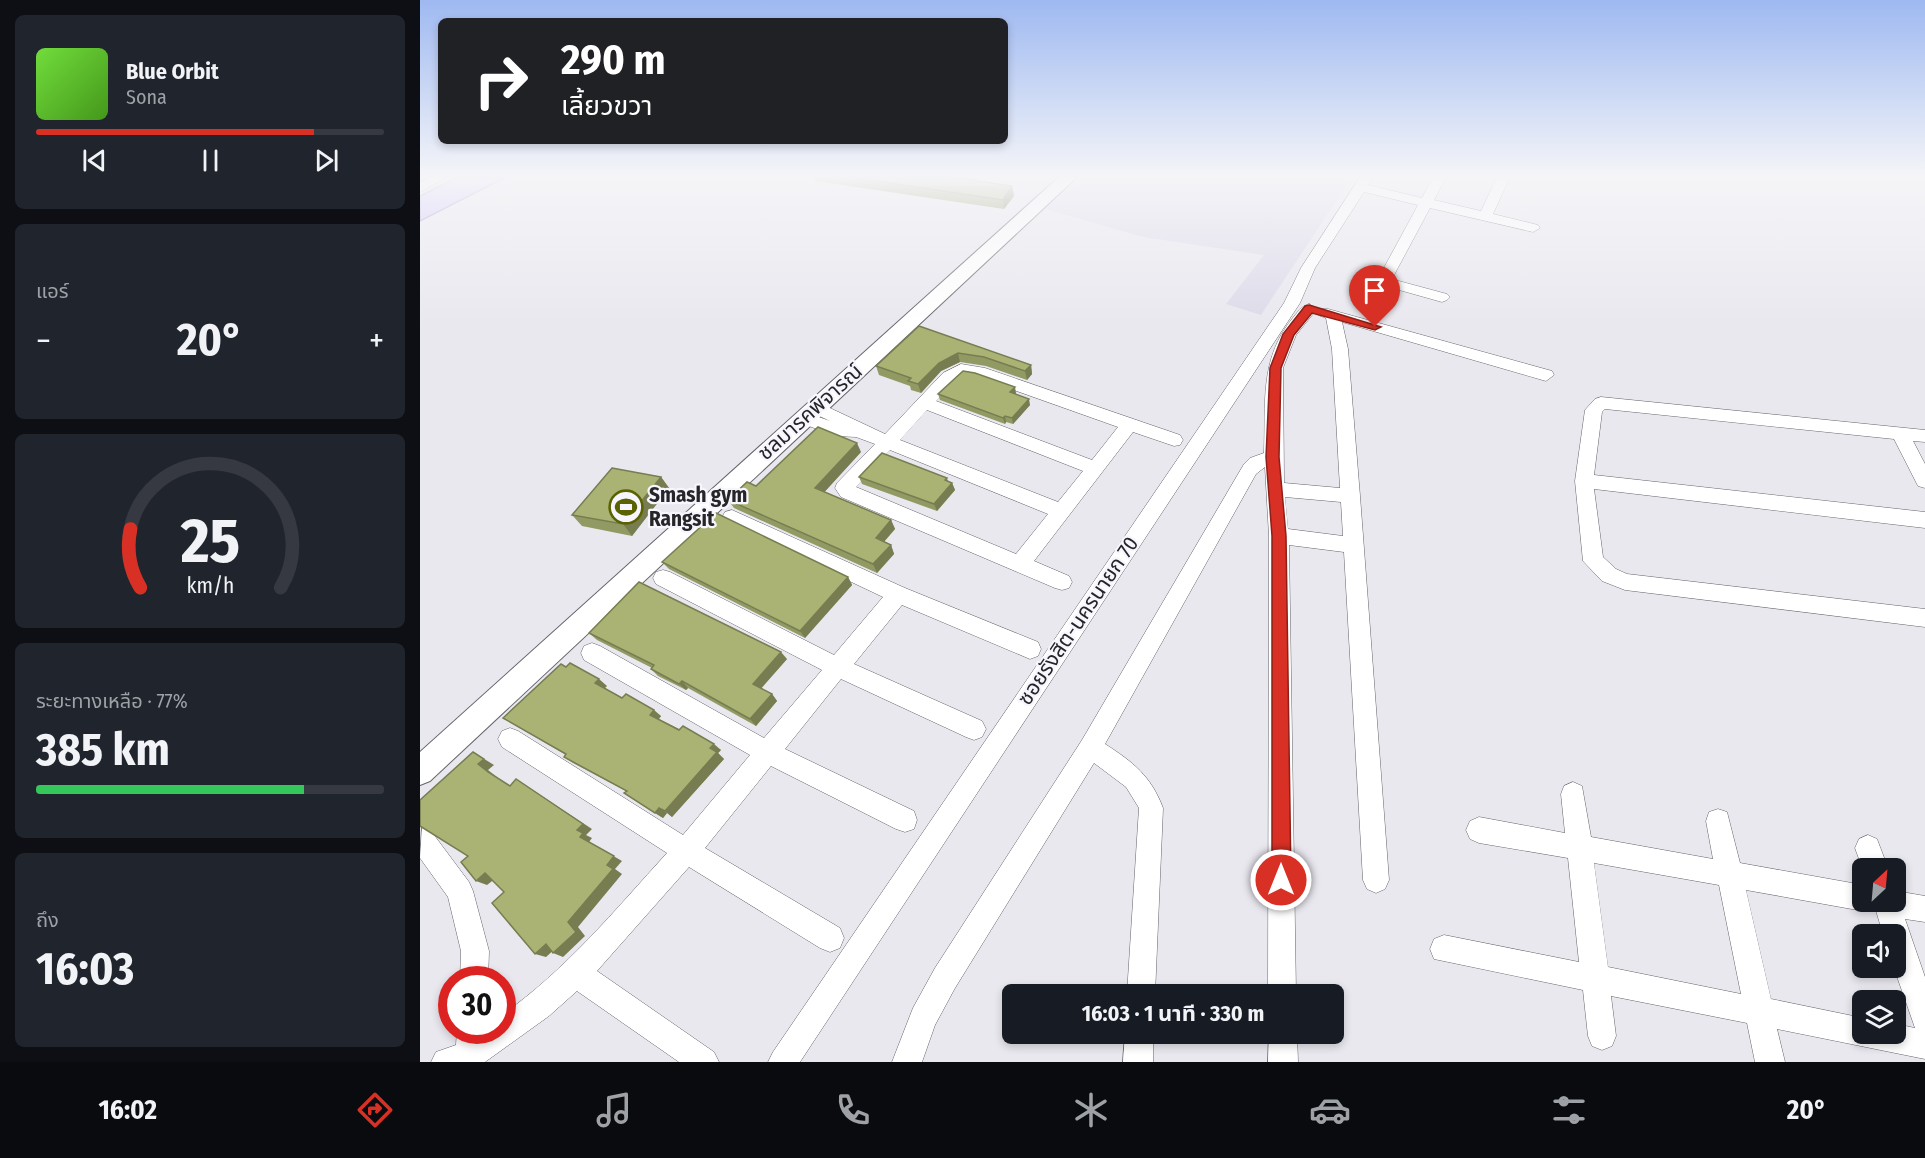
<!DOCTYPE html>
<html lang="th">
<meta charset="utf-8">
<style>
body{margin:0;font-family:"Fira Sans Condensed","Noto Sans Thai",sans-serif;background:#20242c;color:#f1f3f6;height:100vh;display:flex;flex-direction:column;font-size:22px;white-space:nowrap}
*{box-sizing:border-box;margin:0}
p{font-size:20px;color:#9ea1a6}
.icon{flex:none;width:33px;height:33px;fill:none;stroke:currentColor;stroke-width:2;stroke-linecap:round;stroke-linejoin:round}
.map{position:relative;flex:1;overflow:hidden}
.side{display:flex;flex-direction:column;gap:15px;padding:15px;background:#0d0f14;width:420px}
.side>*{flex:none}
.hud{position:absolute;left:18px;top:18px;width:570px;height:126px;border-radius:9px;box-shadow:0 3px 9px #0003;background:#202124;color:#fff;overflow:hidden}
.needle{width:39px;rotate:26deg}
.fabs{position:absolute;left:1432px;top:858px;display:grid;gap:12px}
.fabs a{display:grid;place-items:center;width:54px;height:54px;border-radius:9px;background:#171b24;box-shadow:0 3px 9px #0003;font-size:30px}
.speed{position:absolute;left:18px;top:966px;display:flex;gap:12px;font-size:30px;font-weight:700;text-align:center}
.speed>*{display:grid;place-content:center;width:78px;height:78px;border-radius:50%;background:#171b24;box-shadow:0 3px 9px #0003;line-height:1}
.speed .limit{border:9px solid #d22;background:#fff;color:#111}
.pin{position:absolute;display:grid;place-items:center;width:51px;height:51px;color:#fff;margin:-62px -26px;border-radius:50% 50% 50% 0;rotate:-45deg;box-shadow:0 0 6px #0007}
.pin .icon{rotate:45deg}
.me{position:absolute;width:66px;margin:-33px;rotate:0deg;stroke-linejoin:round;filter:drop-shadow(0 0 4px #0008)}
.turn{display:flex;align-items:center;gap:21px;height:126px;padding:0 24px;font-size:27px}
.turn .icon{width:78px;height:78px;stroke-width:2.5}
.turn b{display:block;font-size:42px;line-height:51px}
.big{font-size:45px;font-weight:700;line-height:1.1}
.side .card{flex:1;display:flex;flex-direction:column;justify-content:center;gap:9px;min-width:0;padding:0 21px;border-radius:9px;background:#20242c}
.side .dial{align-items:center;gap:0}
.dial svg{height:156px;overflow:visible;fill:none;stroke:#363941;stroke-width:7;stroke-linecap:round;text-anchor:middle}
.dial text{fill:#f1f3f6;stroke:none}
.song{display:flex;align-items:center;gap:18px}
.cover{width:72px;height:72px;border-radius:9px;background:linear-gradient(135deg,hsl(100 70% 55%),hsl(100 70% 35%))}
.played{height:6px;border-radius:3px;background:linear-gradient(90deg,#d93025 80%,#363941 80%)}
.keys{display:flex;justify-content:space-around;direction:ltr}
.heat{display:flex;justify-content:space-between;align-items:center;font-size:33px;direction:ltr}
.charge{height:9px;border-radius:4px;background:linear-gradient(90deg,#34c759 77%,#363941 0)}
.trip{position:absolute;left:582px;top:984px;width:342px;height:60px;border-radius:9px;background:#171b24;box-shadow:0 3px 9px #0003;font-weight:700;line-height:60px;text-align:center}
.menu{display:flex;height:96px;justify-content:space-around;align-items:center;background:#090b0e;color:#9ea1a6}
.menu .icon{width:42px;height:42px}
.menu .selected{color:#d93025}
.menu b{font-size:27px;color:#f1f3f6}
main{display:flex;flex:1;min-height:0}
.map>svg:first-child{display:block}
</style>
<main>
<section class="side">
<div class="card">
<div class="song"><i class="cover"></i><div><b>Blue Orbit</b><p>Sona</p></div></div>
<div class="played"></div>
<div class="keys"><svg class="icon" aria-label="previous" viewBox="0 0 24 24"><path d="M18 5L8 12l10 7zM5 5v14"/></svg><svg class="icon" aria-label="pause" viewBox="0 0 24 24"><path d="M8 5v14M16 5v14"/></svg><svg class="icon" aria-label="next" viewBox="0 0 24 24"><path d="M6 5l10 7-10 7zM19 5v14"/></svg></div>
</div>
<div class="card"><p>แอร์</p>
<div class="heat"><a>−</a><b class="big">20°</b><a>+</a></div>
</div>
<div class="card dial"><svg viewBox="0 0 100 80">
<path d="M14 69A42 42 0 1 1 86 69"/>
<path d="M14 69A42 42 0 0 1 9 39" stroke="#d93025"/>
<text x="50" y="56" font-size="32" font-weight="700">25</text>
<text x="50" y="72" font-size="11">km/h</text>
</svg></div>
<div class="card"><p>ระยะทางเหลือ · 77%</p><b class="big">385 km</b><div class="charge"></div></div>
<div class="card"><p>ถึง</p><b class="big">16:03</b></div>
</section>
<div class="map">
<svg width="1505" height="1062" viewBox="0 0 1505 1062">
<rect width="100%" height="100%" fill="#e9e8ef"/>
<polygon fill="#dddae9" points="661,177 932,177 841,315 806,304 844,255 723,237 625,209"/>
<polygon fill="#cfc1fe" stroke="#9c92be" stroke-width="1.5" points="38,177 86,177 0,221 0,196"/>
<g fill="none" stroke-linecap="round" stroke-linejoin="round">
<g stroke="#65646a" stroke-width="1">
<g id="minor">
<polygon points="10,177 27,177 0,192 0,183"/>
<polygon points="940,177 953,177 948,185 1002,198 1013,177 1026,177 1014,200 1061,211 1077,177 1090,177 1073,214 1118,225 1120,228 1113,232 1010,208 973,277 975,280 1027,294 1030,297 1027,300 1022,302 965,286 959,277 998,205 944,192 895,268 880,303 380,1062 348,1062 353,1052 864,303 881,268"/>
<path d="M889 304 897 309 876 335 863 368 864 483 920 488 912 349 906 318 898 315 895 312 898 309H908L1132 371 1134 375 1126 381 922 322 928 349 940 496 969 880 965 889 956 893 947 889 943 880 924 552 869 545 876 994H848L849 536 845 467 836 474 685 744C713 762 731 776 743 808L735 994H707L719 808 706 787 674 763 535 988 515 1025 502 1062H472L493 1008 515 968 662 740 824 464 830 458 844 453C846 404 839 360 872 319 877 313 881 306 889 304ZM865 497 921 502 923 536 868 529Z"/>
<path d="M541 364 565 368 760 435 763 440 760 445 754 446 713 432 614 561 649 576 652 582 649 588 642 590 635 588 421 497 415 488 417 483 455 444 436 437 416 436 378 422 375 418 384 412 410 421 389 411 386 407 395 401 465 434 523 373ZM544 375 557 377 698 427 672 460 516 401ZM507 410 663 471 638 502 480 440ZM470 450 628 514 596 554 436 487Z"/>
<polygon points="1181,397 1505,430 1505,442 1493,441 1505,464 1505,488 1498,486 1474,439 1185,409 1182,412 1174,475 1505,512 1505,528 1174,489 1183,557 1196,569 1207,574 1505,609 1505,627 1205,590 1182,581 1163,561 1155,481 1165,410 1175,399"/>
<path d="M312 510 485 588 618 642 621 649 618 656 610 659 482 605 434 664 562 721 566 729 562 737 554 740 546 737 421 679 365 749 494 811 497 820 494 829 485 832 476 829 351 766 285 848 420 928 424 938 420 948 410 952 400 948 269 867 177 971 294 1052 299 1062H259L157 991 129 1016 65 1062H11L16 1052 36 1045 37 1030H82V1015C146 970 195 910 247 853L82 747 78 739 82 731 90 728 98 731 263 835 330 755 164 660 161 653 164 646 172 643 180 646 344 738 402 670 236 584 233 578 236 572 243 570 250 572 414 655 463 597 305 522 302 517 305 512Z"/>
<path d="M1153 782 1162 786 1171 837 1293 859 1286 821 1289 812 1298 809 1307 812 1320 863 1443 885V902H1476V891L1505 896V922L1485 919 1505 977V1059L1357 1029 1365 1062H1335L1327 1023 1191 996 1196 1036 1192 1046 1182 1050 1172 1046 1168 1036 1163 990 1014 959 1010 949 1014 939 1024 935 1159 962 1148 858 1059 843 1050 839 1046 830 1050 821 1059 817 1145 833 1141 794 1144 786ZM1174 863 1299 885 1321 994 1188 967ZM1326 890 1443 911 1454 904 1463 934H1476L1474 968 1495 1028 1476 1024V1034H1443V1018L1351 999Z"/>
<polygon points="2,827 11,831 49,882 53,891 69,951 68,980 40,980 41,951 28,897 0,858"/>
<polygon points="1448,835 1457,839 1468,868 1443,870 1435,848 1439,839"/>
<polygon points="705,1034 733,1034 733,1062 703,1062"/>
<polygon points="849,1034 877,1034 878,1062 848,1062"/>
</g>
</g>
<g stroke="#65646a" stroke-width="2">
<polygon id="tertiary" points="639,177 657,177 10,781 0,785 0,752"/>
</g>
<use href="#minor" fill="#fff" fill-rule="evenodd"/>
<use href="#tertiary" fill="#fff" fill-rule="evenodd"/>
</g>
<g fill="#929a64">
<polygon points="393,177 531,177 592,186 594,196 584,209 395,181"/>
<polygon points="499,326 611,365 612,374 607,380 566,366 540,362 521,371 501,393 491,390 490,386 459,375 456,366"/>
<polygon points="596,393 595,394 610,405 593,424 586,422 585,424 520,400 518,394"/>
<polygon points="441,452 404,492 471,520 475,529 464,542 471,545 474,554 457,573 314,508 308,500 336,486"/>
<polygon points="241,477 249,488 212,536 162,526 152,515"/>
<polygon points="439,477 527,478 528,481 532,483 535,490 517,511 442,484"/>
<polygon points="242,562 428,577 432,585 385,638 249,569"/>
<polygon points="169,633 367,659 341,688 352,694 357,701 336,726 268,688 266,690 238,676 231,669 232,668 177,640"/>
<polygon points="187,686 184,688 202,698 241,716 239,719 301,750 298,753 304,759 252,817 247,813 243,818 204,793 206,791 153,763 144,757 146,755 83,718"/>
</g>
<g fill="#777d51">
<polygon points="592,186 594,196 584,209 583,200"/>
<polygon points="538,353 540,362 521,371 501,393 498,384 519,363"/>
<polygon points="611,365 612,374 607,380 605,371"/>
<polygon points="595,387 596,393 591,399 590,392"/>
<polygon points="609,399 610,405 593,424 592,418"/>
<polygon points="585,416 586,422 585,424 583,418"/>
<polygon points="437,443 441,452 400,497 395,488"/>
<polygon points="241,477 249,488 212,536 203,524"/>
<polygon points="532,483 535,490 517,511 514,504"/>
<polygon points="471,520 475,529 460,546 456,538"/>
<polygon points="471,545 474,554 457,573 453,564"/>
<polygon points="428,577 432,585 385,638 380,631"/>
<polygon points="361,652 367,659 339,691 333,684"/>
<polygon points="179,679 187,686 183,690 175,683"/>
<polygon points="262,681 268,688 266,690 259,684"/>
<polygon points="352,694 357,701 336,726 330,719"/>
<polygon points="234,710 241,716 237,721 230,715"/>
<polygon points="294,744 301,750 298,753 304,759 252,817 245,811"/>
<polygon points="53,752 74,765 68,770 78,778 68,772 58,764"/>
<polygon points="96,779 172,829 166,835 172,838 169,842 202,861 195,869 202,874 158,927 165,936 143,957 133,953 148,922 187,865 160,837 157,830"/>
<polygon points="239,808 247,813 243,818 235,813"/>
<polygon points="65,873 76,878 67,885 56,881"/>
<polygon points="126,944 136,948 126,957 115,954"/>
</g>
<g fill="#aab374" stroke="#777d51" stroke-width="1.5">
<polygon points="429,177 531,177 592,186 583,200"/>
<polygon points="499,326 611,365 605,371 564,357 538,353 519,363 498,384 488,381 491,378 456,366"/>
<polygon points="543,371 555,373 595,387 590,392 609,399 592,418 585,416 583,418 518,394"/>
<polygon points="398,427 437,443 395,488 471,520 456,538 471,545 453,564 308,500 327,482 336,486"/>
<polygon points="462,453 527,478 525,480 532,483 514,504 439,477"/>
<polygon points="192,468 241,477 203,524 152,515"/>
<polygon points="296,513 428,577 380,631 242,562"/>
<polygon points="219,582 361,652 333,684 352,694 330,719 262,681 259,684 231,669 234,665 169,633"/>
<polygon points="150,663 179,679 175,683 202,698 206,694 234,710 230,715 259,730 263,726 294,744 290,748 297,752 245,811 239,808 235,813 204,793 207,791 144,757 146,754 83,718 141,664 146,667"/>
<polygon points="53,752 64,759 58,764 68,772 90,786 96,779 163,824 157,830 163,833 160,837 194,856 187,865 193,869 148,922 156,932 133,953 126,944 115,954 72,903 84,892 65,873 56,881 41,862 48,856 0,826 0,800"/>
</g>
<linearGradient id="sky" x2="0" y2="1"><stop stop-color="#9eb9f1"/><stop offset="0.54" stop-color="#f5f5f8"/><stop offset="1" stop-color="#f5f5f8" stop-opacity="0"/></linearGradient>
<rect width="1505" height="326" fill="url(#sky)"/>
<polygon fill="#d93025" stroke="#8d1f18" stroke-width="1.5" points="889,305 961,327 955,330 892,313 874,335 861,368 859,457 866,536 871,880 868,886 861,889 855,886 852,880 852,536 846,457 850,368 863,334 885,306"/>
<defs>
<g id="stadium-ring" transform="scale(1.725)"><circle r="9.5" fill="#f7f5fd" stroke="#5b6200" stroke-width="1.5"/><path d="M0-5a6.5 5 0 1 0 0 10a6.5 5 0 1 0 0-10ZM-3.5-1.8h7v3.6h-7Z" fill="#5b6200"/></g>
</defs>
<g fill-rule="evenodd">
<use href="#stadium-ring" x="206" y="507"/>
</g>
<g text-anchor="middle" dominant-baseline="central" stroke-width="4.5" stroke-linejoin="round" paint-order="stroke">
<g font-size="21" fill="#262628" stroke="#f7f5fd">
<text transform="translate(390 412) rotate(-42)">ชลมารคพิจารณ์</text>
<text transform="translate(658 621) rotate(-56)">ซอยรังสิต-นครนายก 70</text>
</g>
<g font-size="21" font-weight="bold" fill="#262628" stroke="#f7f5fd" text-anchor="start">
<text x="229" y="495">Smash gym<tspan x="229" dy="24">Rangsit</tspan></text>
</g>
</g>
</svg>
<div class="fabs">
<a><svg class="needle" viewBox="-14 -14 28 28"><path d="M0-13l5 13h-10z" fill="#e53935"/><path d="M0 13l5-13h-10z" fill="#9ea1a6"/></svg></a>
<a><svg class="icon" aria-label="sound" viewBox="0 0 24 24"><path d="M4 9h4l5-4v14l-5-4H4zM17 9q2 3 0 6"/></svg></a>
<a><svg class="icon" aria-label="layers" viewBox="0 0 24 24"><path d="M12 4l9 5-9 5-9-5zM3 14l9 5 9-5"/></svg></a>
</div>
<div class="speed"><div class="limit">30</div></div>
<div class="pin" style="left:955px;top:327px;background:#d93025"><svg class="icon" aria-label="arrive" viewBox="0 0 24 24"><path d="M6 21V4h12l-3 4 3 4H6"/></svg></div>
<svg class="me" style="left:861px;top:880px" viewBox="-20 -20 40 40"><circle r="17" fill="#d93025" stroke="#fff" stroke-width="3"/><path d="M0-11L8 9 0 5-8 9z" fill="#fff"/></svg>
<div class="trip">16:03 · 1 นาที · 330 m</div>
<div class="hud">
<div class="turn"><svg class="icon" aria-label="right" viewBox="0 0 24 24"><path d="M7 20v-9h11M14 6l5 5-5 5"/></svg><div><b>290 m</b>เลี้ยวขวา</div></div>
</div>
</div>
</main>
<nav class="menu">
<b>16:02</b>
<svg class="icon selected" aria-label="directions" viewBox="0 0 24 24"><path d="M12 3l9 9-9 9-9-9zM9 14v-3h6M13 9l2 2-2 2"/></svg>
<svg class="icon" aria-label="music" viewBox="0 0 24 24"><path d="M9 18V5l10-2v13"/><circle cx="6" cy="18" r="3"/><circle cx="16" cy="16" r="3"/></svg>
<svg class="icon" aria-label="phone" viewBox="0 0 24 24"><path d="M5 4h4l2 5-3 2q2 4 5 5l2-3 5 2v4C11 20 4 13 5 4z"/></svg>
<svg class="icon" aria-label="climate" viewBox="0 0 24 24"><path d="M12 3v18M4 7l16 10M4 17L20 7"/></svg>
<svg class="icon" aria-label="car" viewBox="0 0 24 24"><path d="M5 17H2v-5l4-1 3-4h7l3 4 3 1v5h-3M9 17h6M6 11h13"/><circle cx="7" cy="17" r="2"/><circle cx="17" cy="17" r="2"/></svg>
<svg class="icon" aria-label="filters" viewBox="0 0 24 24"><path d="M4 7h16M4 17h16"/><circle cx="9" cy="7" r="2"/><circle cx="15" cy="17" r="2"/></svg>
<b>20°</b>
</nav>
